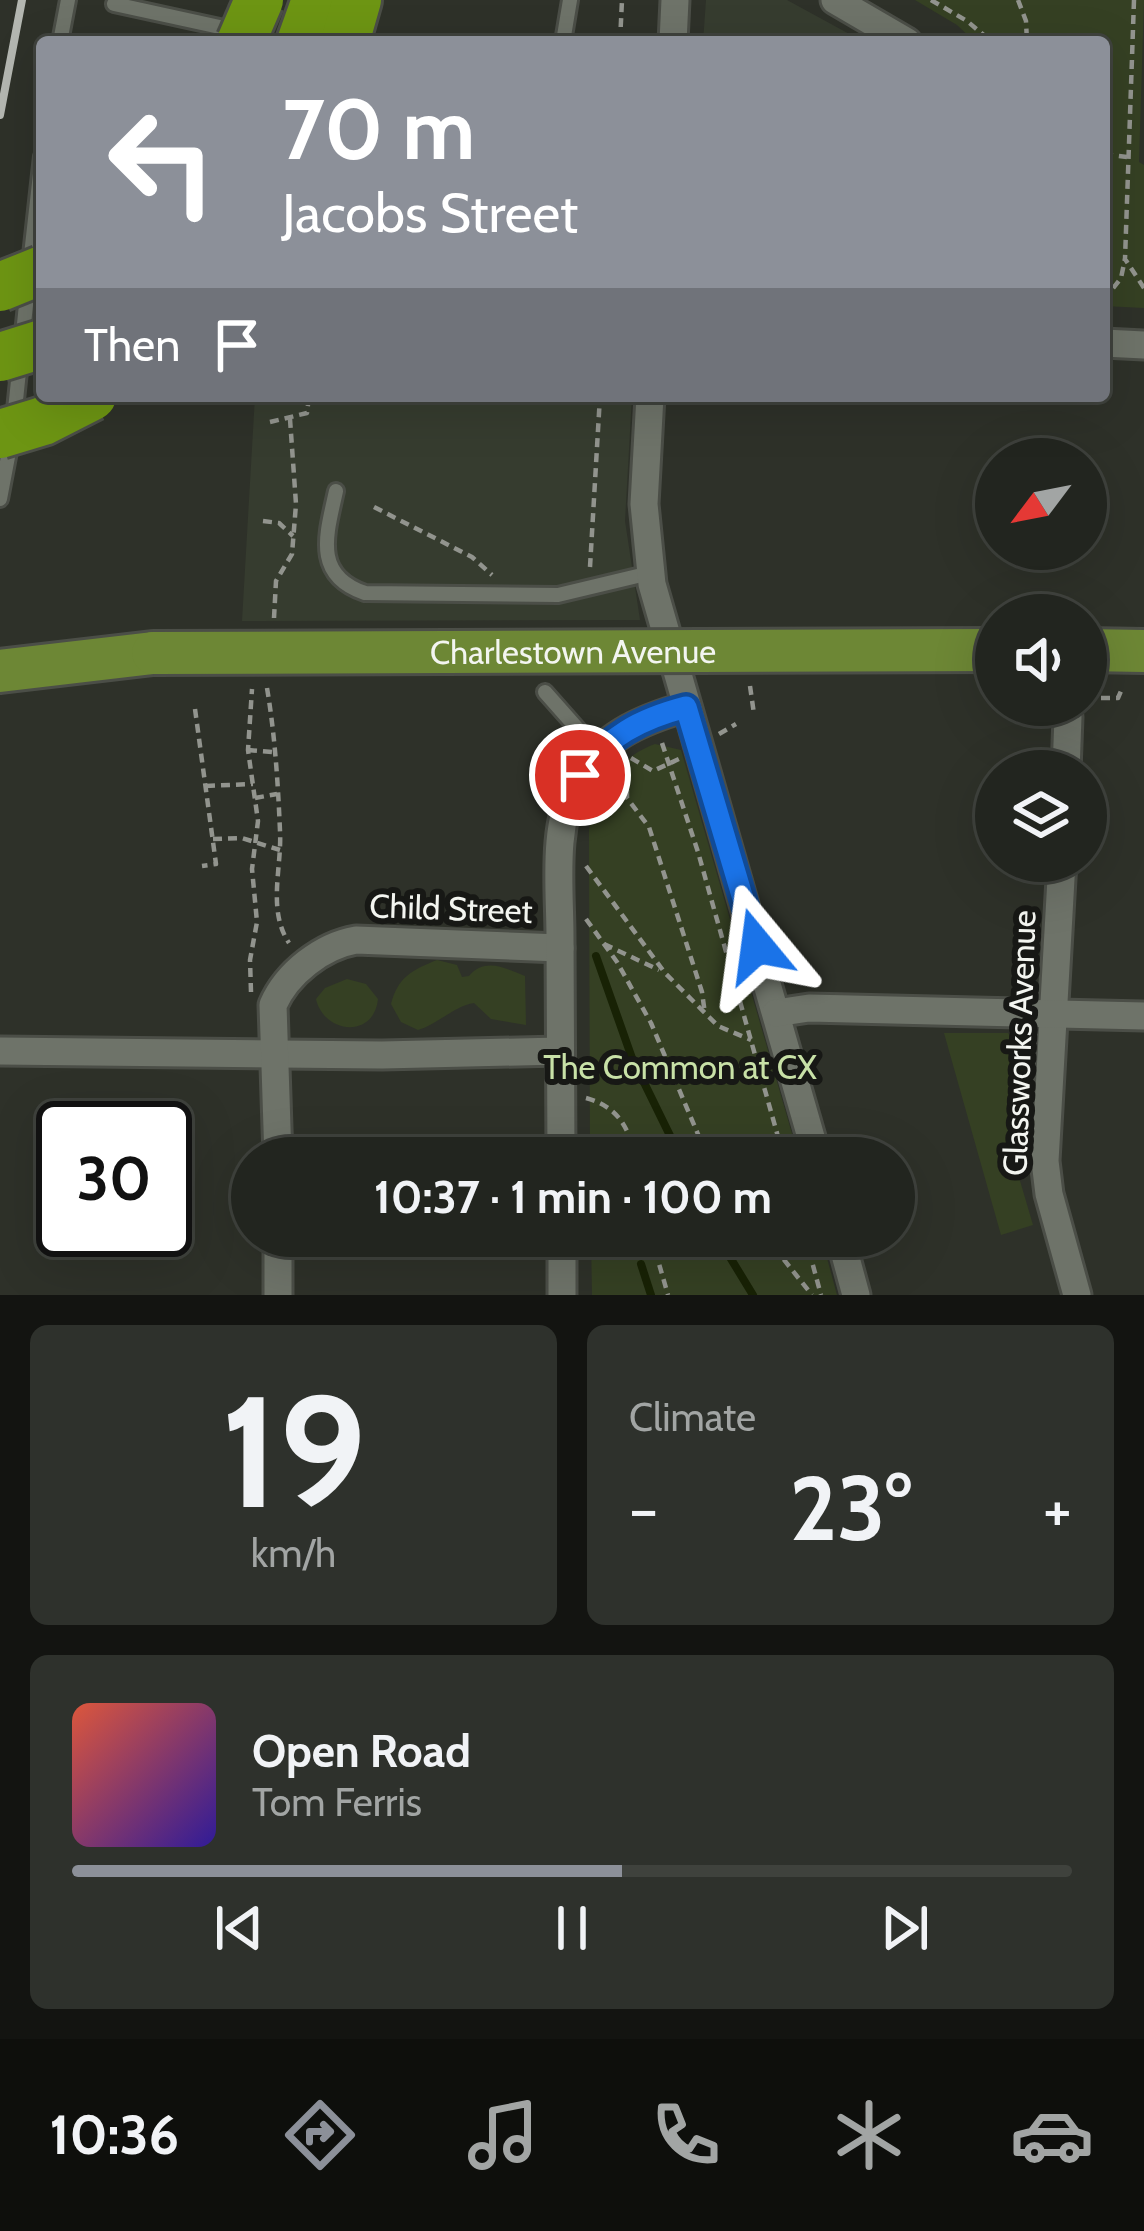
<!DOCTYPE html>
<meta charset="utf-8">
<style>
body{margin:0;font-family:Cabin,sans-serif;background:#2e312c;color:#f1f3f6;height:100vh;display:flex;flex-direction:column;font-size:45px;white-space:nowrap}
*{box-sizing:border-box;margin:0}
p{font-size:39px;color:#a2a5a4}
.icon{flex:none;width:66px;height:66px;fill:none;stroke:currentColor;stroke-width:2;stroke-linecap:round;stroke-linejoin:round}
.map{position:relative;height:1295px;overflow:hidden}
.side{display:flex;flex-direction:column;gap:30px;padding:30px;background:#131411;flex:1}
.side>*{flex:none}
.guide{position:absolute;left:36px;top:36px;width:1074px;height:366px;border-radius:12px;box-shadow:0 12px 48px #0002,0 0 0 3px #3f423d;background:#8c9099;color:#fff;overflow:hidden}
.needle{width:78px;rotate:238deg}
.tools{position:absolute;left:975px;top:438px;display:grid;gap:24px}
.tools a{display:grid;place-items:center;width:132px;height:132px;border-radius:50%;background:#22251f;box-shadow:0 12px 48px #0002,0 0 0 3px #3f423d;font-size:60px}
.speed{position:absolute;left:36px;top:1101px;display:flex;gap:24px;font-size:60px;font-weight:700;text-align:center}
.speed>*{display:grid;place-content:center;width:156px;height:156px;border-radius:50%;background:#22251f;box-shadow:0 12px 48px #0002,0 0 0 3px #3f423d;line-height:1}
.speed .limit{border:6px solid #111;border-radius:18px;background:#fff;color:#111}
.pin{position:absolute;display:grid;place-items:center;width:102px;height:102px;color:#fff;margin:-51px;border:6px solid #fff;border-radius:50%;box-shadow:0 3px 12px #0007}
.me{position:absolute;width:132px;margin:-66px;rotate:344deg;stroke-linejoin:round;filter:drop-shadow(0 0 9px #0008)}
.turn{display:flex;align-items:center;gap:42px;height:252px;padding:0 48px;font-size:54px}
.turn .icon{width:156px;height:156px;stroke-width:2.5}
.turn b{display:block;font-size:84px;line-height:102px}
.then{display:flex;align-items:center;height:114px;padding:0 48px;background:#0003;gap:24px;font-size:45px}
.big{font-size:90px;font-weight:700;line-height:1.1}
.side .widget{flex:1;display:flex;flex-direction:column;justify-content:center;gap:18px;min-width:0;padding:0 42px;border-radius:18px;background:#2e312c}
.side .dial{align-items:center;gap:0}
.dial b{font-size:156px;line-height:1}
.song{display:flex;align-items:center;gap:36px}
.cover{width:144px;height:144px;border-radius:18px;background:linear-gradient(135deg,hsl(10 70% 55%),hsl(250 70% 35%))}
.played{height:12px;border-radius:6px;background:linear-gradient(90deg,#8c9099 55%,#3f423d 55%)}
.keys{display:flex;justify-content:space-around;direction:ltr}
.heat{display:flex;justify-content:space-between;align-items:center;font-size:66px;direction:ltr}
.side .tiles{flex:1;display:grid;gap:30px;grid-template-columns:1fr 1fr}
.widget:last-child{grid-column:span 2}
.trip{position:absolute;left:231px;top:1137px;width:684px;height:120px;border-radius:60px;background:#22251f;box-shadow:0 12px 48px #0002,0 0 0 3px #3f423d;font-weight:700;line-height:120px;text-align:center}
.tabs{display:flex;height:192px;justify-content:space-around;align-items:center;background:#0e0f0c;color:#a2a5a4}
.tabs .icon{width:84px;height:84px}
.tabs .current{color:#8c9099}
.tabs b{font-size:54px;color:#f1f3f6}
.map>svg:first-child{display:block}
</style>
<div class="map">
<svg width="1144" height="1295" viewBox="0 0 1144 1295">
<rect width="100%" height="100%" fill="#2e3129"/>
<g fill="#363c2f">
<polygon points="706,0 787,0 864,42 703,42"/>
<polygon points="255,396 632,396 625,521 640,620 242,621"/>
</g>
<g fill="#354023">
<polygon points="915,0 1144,0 1139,162 1144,165 1144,308 1104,306 1104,42 975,42 957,25"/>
<path d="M655 744 681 750 799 1158H590L589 830C596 790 617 758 655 744Z"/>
<path d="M437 960 457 965 462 977 469 976C485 957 505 968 525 976L526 1025 491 1019 474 1003C456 1005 438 1024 418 1030L401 1022 391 1004C398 977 412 970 437 960Z"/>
<path d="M347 979 366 984 378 999C374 1039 324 1034 316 999L325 988Z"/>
<polygon points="944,1033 1008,1033 1024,1051 1018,1174 1033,1225 1001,1235"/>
<polygon points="591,1236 821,1236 837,1295 592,1295"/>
</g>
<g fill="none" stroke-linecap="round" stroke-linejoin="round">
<g stroke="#182205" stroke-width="8">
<polyline points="596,956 632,1058 681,1158"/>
<polyline points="717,1236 753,1295"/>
<polyline points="641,1264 651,1295"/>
</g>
<g stroke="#4b4e47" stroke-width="20">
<g id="service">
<polyline points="114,4 238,31"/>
<polyline points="60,42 68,0"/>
<polyline points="563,42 570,0"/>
<polyline points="30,264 42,156"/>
<polyline points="14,419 28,286"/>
<path d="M336 491C327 533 312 575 365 593L558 595 650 573"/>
<polyline points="0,499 11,441"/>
<polyline points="545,692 598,752"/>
</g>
</g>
<g stroke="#4b4e47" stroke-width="33">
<g id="minor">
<polyline points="835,0 907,42"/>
<polyline points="673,42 675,0"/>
<polyline points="1104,343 1144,345"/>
<polyline points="650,396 644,504 652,584 817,1158"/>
<polyline points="1066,771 1068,717"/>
<polyline points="1062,861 1045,1161 1049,1194 1077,1295"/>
<polyline points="776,1013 809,1008 1144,1016"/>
<polyline points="0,1051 382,1055 559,1051"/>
<path d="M278 1158 273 1005C287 973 322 946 356 940L560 948"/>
<path d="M561 1158C561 1084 560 1011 560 937 560 887 552 828 576 782 599 738 640 720 686 707"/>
<polyline points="278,1236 278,1295"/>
<polyline points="562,1236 562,1295"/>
<polyline points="840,1236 856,1295"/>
</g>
</g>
<g stroke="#4b4e47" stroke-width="48">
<g id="primary">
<polyline points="1086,650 1144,651"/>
<polyline points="0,671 153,653"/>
</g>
</g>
<g stroke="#4b4e47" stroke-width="54">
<g id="motorway">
<polyline points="301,42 316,0"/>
<polyline points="345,42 357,0"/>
</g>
</g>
<g stroke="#92948e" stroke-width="4.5" stroke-dasharray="9 6" stroke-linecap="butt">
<polyline points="931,0 967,21 992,42"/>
<polyline points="1018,0 1026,21 1027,42"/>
<polyline points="1134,0 1125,259 1144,288"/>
<polyline points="620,42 622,0"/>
<polyline points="1104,154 1127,157"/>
<polyline points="1104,300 1121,278 1125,259"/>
<polyline points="270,422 307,413 309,396"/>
<polyline points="374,507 472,557 492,575"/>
<polyline points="263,521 279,523 293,536"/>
<polyline points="590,567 600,396"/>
<polyline points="274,618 276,581 292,554 296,504 290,419"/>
<polyline points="750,686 754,714"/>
<path d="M267 688C275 735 278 784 280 831 282 868 267 910 289 943"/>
<polyline points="1086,698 1118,698 1121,691"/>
<polyline points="195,709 216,864 202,866"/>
<polyline points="719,734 736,724"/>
<polyline points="662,743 698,852 784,1158"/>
<polyline points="248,750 273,752"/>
<polyline points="631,758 653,771 679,759"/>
<polyline points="627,760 627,798 649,827 702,992 705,1014"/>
<polyline points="206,786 253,784"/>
<polyline points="255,798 277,794"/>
<polyline points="213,839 242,838 280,850"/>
<polyline points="586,866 665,973 718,1026 751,1040"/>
<polyline points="586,919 617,962 651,1023 708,1158"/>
<polyline points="604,944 659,970"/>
<polyline points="251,992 250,960 257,922 252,869 258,821 248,750 252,689"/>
<path d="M586 1098C618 1107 628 1126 636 1158"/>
<polyline points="773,1158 781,1147"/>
<polyline points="651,1236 668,1295"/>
<polyline points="765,1236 812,1295"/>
<polyline points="805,1236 821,1295"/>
</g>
<use href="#service" stroke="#6e7369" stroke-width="14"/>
<use href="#minor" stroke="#6e7369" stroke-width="27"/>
<use href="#primary" stroke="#6d8735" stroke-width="42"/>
<use href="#motorway" stroke="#6d9513" stroke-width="48"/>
<polyline stroke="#b4b7b1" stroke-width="8" points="0,115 22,0"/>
<g stroke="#4b4e47" stroke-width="48" stroke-linecap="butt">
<g id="primary-bridge">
<path id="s1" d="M153 653 996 650"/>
</g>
</g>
<g stroke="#4b4e47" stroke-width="54" stroke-linecap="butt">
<g id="motorway-bridge">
<polyline points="241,42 259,0"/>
<polyline points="0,287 42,270"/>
<polyline points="0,357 42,344"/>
<polyline points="0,434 43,421 92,396"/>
</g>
</g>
<use href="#primary-bridge" stroke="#6d8735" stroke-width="42"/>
<use href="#motorway-bridge" stroke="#6d9513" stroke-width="48"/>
</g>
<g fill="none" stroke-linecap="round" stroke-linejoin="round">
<g stroke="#114b97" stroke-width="30">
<path id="route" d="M580 775C608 736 640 719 686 707L757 946"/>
</g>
<use href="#route" stroke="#1a73e8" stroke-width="21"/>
</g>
<g text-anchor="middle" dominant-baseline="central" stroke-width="12" stroke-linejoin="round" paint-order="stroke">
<g font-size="33" fill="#f3f5f0" stroke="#171815">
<text stroke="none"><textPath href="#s1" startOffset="420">Charlestown Avenue</textPath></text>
<text transform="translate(451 908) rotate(2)">Child Street</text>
<text transform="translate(1019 1043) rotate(-88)">Glassworks Avenue</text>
</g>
<g font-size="33" fill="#c8e1a7" stroke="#171815">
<text x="680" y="1067">The Common at CX</text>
</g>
</g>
</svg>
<div class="tools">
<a><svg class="needle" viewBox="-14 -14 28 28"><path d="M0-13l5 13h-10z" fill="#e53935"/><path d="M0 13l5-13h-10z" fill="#a2a5a4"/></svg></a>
<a><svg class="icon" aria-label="sound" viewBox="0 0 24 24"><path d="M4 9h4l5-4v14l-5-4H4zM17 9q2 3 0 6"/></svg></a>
<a><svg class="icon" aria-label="layers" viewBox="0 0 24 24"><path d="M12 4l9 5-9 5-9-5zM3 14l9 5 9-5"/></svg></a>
</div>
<div class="speed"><div class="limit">30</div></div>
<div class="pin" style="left:580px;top:775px;background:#d93025"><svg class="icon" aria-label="arrive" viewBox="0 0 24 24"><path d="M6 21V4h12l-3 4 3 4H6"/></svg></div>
<svg class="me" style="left:757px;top:946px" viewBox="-20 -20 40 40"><path d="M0-17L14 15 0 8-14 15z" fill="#1a73e8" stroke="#fff" stroke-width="4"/></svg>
<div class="trip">10:37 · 1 min · 100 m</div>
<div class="guide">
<div class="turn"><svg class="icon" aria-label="left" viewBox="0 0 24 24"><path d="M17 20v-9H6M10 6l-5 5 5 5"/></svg><div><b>70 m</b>Jacobs Street</div></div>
<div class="then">Then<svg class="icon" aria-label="arrive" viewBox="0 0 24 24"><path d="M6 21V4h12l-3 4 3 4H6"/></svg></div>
</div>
</div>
<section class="side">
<div class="tiles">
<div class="widget dial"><b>19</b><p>km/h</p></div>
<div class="widget"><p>Climate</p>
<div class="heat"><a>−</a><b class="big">23°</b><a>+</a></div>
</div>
<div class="widget">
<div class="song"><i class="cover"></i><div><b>Open Road</b><p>Tom Ferris</p></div></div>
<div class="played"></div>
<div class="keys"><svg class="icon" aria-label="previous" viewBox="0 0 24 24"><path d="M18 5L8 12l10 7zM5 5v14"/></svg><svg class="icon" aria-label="pause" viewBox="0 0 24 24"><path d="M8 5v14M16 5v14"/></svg><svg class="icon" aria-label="next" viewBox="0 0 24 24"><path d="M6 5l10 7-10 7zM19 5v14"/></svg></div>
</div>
</div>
</section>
<nav class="tabs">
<b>10:36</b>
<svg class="icon current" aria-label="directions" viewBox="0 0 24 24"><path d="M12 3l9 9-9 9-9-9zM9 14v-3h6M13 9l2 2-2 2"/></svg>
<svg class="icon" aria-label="music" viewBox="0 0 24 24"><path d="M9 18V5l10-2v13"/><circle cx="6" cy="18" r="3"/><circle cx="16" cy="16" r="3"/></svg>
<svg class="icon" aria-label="phone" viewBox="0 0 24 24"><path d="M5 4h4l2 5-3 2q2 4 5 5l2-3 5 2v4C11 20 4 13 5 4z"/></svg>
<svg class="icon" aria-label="climate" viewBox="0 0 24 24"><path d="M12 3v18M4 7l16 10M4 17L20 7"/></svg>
<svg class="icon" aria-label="car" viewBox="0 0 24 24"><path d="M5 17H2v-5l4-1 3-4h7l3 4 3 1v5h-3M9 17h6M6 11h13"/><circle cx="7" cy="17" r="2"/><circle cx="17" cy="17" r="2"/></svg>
</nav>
